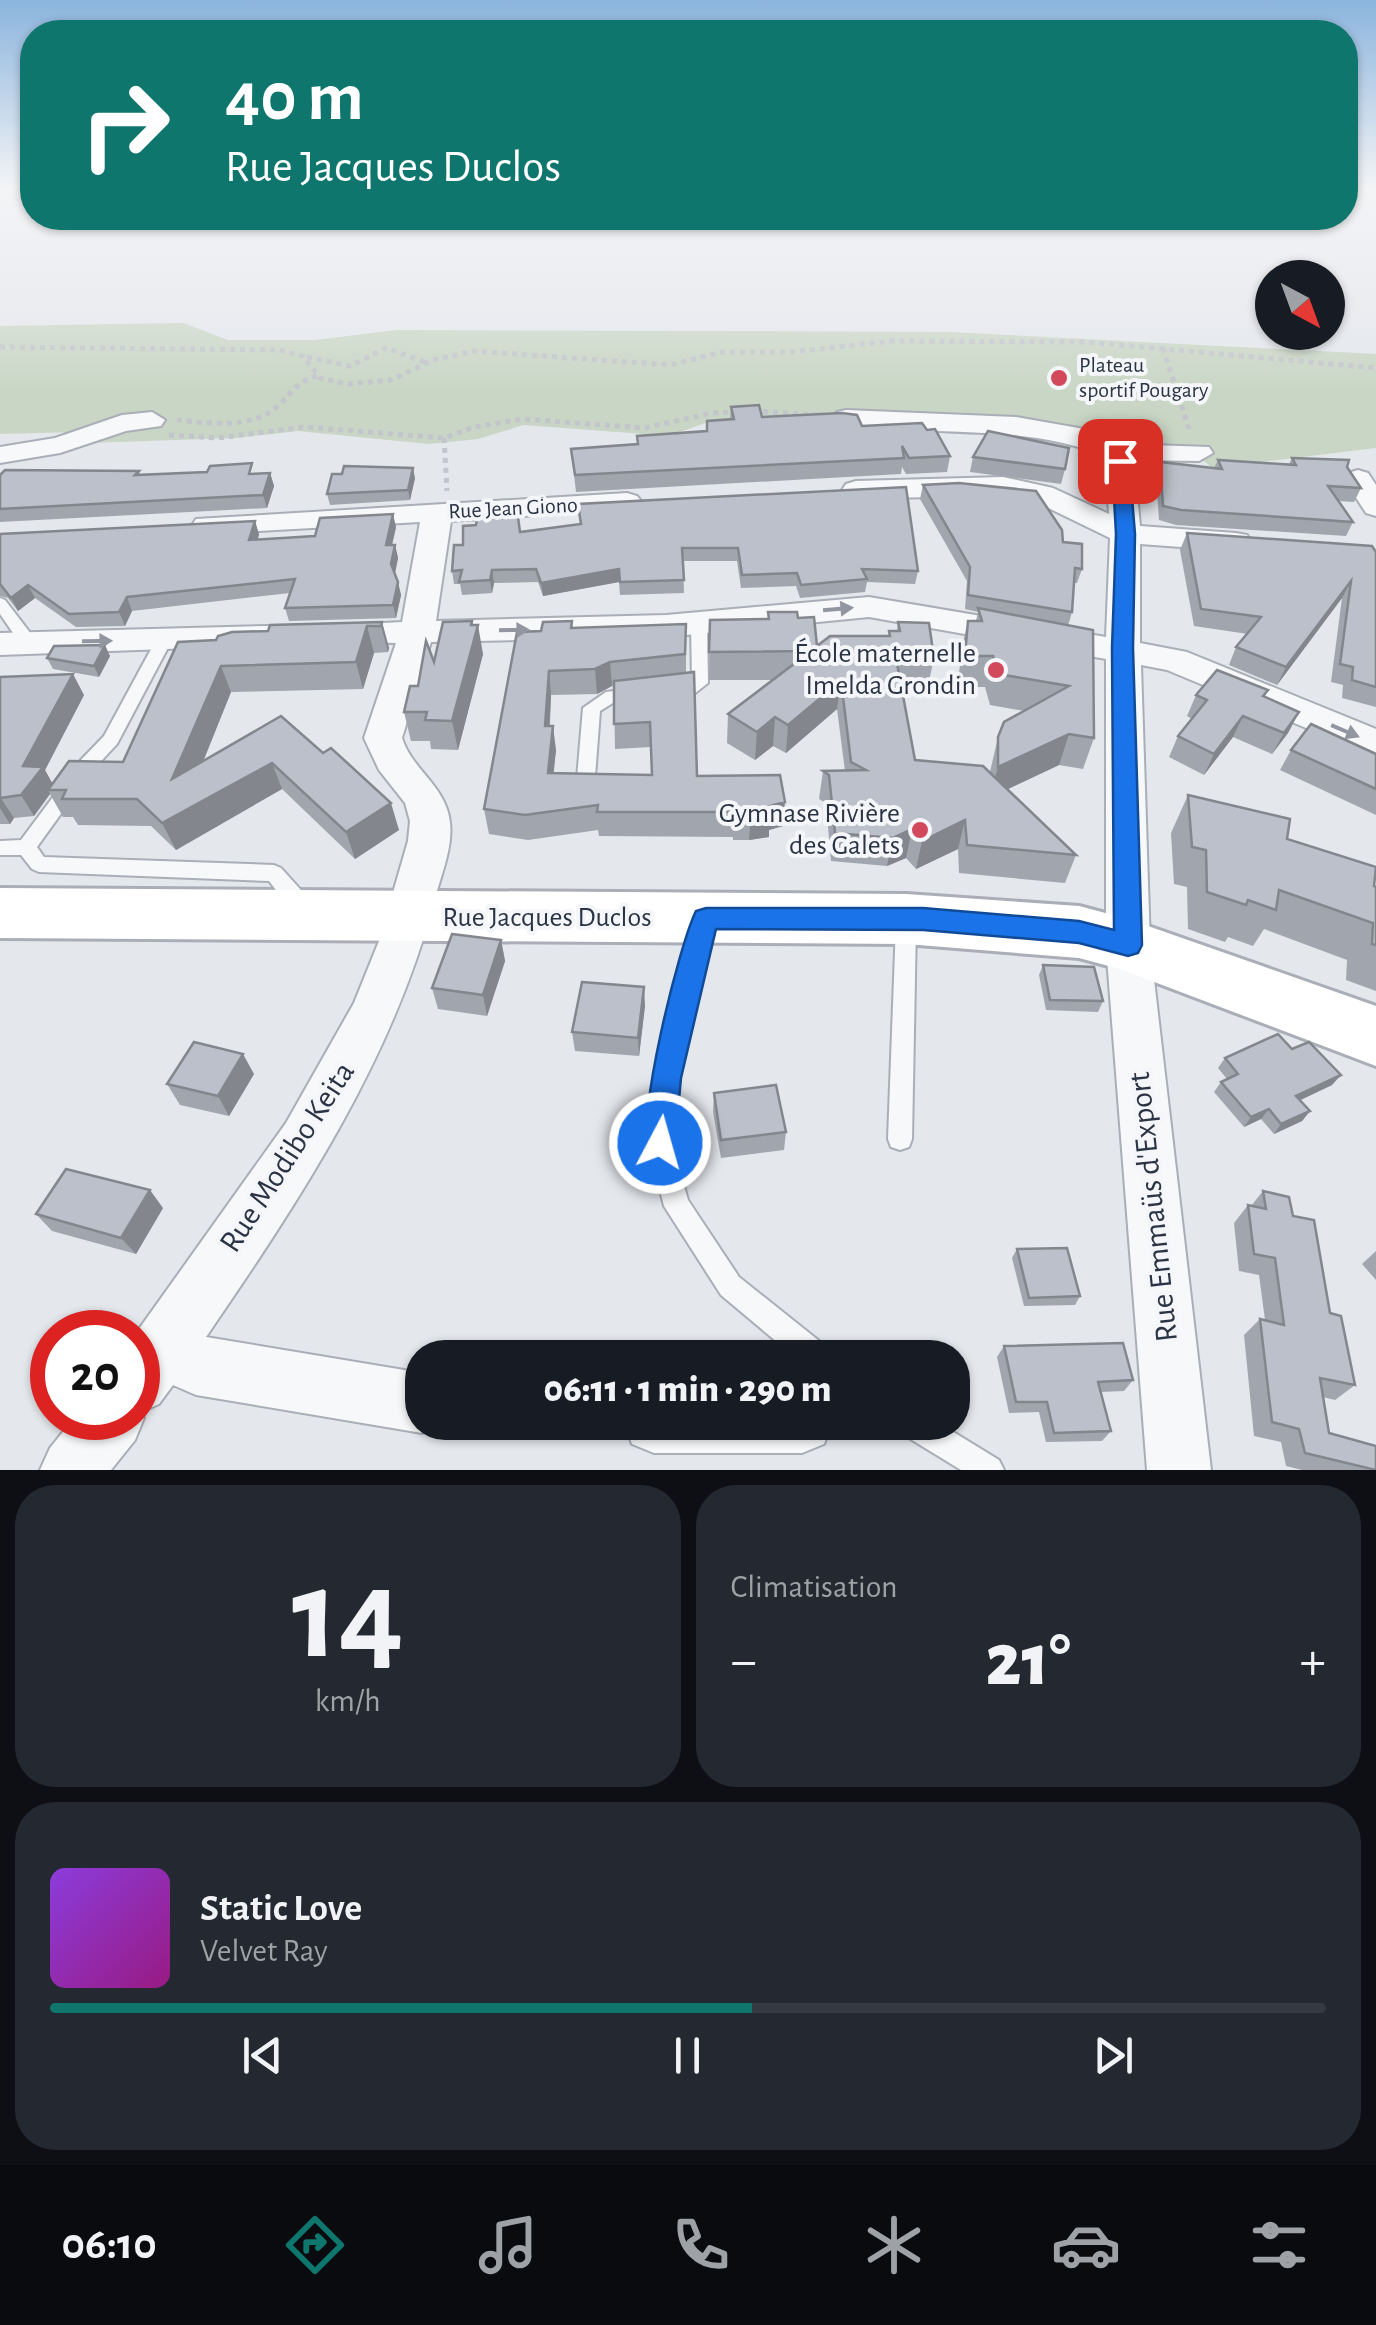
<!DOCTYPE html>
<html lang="fr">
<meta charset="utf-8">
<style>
body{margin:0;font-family:"Alegreya Sans",sans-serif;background:#242831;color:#f1f3f6;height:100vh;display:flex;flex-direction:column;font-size:38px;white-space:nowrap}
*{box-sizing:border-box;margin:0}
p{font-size:32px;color:#9ea1a6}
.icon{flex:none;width:55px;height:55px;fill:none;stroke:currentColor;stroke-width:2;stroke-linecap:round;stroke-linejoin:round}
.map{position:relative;height:1470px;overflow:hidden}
.details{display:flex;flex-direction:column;gap:15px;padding:15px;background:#0d0f14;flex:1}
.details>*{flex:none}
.top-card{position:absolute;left:20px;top:20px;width:1338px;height:210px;border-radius:40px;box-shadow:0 2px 8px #0004;background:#0f766e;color:#fff;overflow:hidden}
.needle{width:65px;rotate:139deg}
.buttons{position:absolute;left:1255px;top:260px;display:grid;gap:20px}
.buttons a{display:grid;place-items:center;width:90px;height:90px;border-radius:50%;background:#171b24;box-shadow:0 2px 8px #0004;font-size:50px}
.speed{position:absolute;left:30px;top:1310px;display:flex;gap:20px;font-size:50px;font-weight:700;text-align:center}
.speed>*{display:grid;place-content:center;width:130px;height:130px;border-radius:50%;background:#171b24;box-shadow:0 2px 8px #0004;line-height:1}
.speed .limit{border:15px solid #d22;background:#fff;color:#111}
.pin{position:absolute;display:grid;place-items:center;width:85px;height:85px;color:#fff;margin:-42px;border-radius:20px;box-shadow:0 5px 15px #0006}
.me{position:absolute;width:110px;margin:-55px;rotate:6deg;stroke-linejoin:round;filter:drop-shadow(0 0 8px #0008)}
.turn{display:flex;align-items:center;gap:35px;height:210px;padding:0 40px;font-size:45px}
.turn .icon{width:130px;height:130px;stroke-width:2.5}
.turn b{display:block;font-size:70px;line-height:85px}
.big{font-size:75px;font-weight:800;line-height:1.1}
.details .widget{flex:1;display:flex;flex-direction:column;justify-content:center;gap:15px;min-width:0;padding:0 35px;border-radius:40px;background:#242831}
.details .dial{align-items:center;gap:0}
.dial b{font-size:130px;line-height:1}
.song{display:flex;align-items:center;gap:30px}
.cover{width:120px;height:120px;border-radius:15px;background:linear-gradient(135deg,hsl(270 70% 55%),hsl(310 70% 35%))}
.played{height:10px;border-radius:5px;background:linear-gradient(90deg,#0f766e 55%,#363941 55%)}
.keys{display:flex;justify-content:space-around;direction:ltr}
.heat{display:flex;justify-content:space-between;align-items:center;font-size:55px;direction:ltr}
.details .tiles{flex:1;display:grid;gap:15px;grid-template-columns:1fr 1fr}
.widget:last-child{grid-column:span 2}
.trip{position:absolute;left:405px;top:1340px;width:565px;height:100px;border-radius:40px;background:#171b24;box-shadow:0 2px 8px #0004;font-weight:800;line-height:100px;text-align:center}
.dock{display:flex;height:160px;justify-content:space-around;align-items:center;background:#090b0e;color:#9ea1a6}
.dock .icon{width:70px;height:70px}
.dock .on{color:#0f766e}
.dock b{font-size:45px;color:#f1f3f6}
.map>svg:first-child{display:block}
</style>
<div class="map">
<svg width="1376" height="1470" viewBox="0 0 1376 1470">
<rect width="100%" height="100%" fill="#e4e7ec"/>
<polygon fill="#c9d6c5" points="183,323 228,340 315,340 397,330 949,332 1376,354 1376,448 1212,468 1189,448 1072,444 880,421 714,420 677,433 644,434 524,425 478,439 429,444 298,431 236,438 87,443 76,432 0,434 0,326"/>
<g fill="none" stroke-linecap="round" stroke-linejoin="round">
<g stroke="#a9aeb7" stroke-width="4">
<g id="lane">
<polygon points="0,598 5,600 34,638 36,642 34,646 22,646 0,614"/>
<polygon points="699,619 707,624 708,683 694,694 665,695 663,691 665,687 685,685 692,681 691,624"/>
<path d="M164 635 172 640 117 744 91 772 37 847 44 857 274 865 281 868 309 899 312 905 309 911C291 916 279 893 269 881L39 872 32 869 21 855H0V841L21 840 79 762 104 736 156 640Z"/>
<polygon points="635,688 641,690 643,694 641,698 616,701 600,711 594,790 592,795 578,795 576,790 583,708 606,692"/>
<polygon points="706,911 713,913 716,919 678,1078 672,1143 688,1200 739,1277 828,1348 832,1358 796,1358 721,1295 664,1206 648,1143 654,1078 696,919 699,913"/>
<polygon points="906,916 913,918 916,924 912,1139 909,1147 900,1150 891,1147 888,1139 896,924 899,918"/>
<polygon points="895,1422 937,1422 999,1460 1004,1470 961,1470 899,1432"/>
</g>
</g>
<g stroke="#a9aeb7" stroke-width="4">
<g id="street">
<path d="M846 410 1016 417 1090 430 1123 444 1209 447 1213 453 1199 461 1134 460 1140 526 1236 533 1247 535 1251 542 1247 549 1236 551 1140 544V643L1187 652 1376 729V757L1167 670 1141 665 1150 945 1211 1470H1147L1106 945V659L869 617 666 637 431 642 402 738C412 770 447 787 450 823 453 847 441 875 435 898 393 1060 299 1201 206 1337L422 1373V1422L443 1424 422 1433 196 1395 173 1385 159 1404 141 1412 144 1418 135 1440 111 1470H40L50 1448 74 1418H138L139 1329 286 1123 354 1003 379 941 408 841 410 821 405 803 379 770 364 738 396 643 325 642 320 634 325 626 402 622 420 522 207 534 196 531 192 525 196 519 627 493 637 496 642 502 637 508 451 521 436 621 666 615 869 597 1106 637 1110 538 1034 501 1003 495 856 499 846 496 842 490 846 484 856 481 1003 477 1053 488 1109 514 1105 456C1039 429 969 434 899 429 878 428 857 429 837 424L833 418 837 412Z"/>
<polygon points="152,412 165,420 161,426 126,431 60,453 0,463 0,447 55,438 122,415"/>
<polygon points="1358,470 1368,473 1376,485 1376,516 1366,513 1344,479 1348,473"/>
<polygon points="267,626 279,629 284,637 279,645 0,655 0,633"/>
<polygon points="624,1422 832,1422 824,1444 802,1453 654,1453 632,1444"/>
</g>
</g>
<g stroke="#a9aeb7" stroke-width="6">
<polygon id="secondary" points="0,888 906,894 1079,906 1128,919 1376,1006 1376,1066 1120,969 1079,958 906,944 0,938"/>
</g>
<g stroke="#c2c5cb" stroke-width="5" stroke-dasharray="5 5" stroke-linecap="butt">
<polyline points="0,347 279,350 303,356 320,378 348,384 391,380 433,360 474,351 670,365 722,352 792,352 892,341 1086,342 1376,368"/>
<polyline points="1163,348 1190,432"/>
<polyline points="307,357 350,366 386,348 425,362"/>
<polyline points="753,411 820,415"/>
<path d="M177 420C210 423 253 430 279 405 293 392 297 381 317 376"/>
<polyline points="169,435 218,438 304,427 444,438 474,427 522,419 644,428 712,413 736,412"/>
<polyline points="444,438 447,491"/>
</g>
<use href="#lane" fill="#f7f8fa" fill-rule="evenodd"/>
<use href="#street" fill="#f7f8fa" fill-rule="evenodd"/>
<use href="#secondary" fill="#fff" fill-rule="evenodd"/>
</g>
<g fill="#a1a5ae" fill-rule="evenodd">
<polygon points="731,407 762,417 927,430 950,456 947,472 906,474 902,467 901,474 576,492 571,449 637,444 637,436 707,431 730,419"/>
<polygon points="973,457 1065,469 1061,484 970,472"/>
<polygon points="1292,458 1347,467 1361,488 1354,502 1338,501 1353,522 1346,536 1176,525 1159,520 1156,476 1160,462 1214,468 1218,460 1289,464"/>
<polygon points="139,471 140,475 270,473 274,486 267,508 0,522 0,475"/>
<polygon points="415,478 410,500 330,505 327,494"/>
<polygon points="923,485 1063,542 1082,569 1077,583 1074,583 1072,612 1068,626 1094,738 1083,769 1059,765 1008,789 1076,855 1065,883 959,873 958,849 916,869 906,858 887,866 831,861 826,803 819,799 823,771 845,771 837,709 786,753 773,746 755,760 727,743 728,714 774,680 709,680 710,620 768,619 768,612 798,618 817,646 889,636 889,631 897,631 898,622 934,658 928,686 901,686 915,760 990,772 998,737 1024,711 990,705 985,687 958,687 961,651 968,621 976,621 978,612 965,609 967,581 920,499"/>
<polygon points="580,524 918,571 915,584 867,582 865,592 800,598 796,586 741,588 737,561 683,561 684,593 620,595 619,582 543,596 538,582 494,583 492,593 462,595 460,584 454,584 452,571 463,545 520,532"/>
<polygon points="396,527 392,545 395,545 398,558 395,573 401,595 396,618 289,621 285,608 290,593 132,611 125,626 76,627 35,598 18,611 8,598 0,596 0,534 259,534 258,539 315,536"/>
<polygon points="1187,533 1376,552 1376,707 1342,698 1343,685 1331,682 1342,598 1277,685 1229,665 1236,647 1248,634 1194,626 1180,550"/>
<polygon points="472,621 483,654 458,750 431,749 430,741 411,741 404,712 418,686 434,662"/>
<path d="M572 621 573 628 686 624V673L697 776 783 826 769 830V837L749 840H733V837L599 836 598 830 528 840 489 834 484 809 541 631ZM612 686H614L615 749 651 747 652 775 553 773 556 750 550 726 551 695 597 694Z"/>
<polygon points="382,622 389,648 388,652 374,653 363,689 231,692 203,762 323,753 399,830 355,859 282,789 176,850 151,826 78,825 73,817 63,817 50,794 34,816 14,818 10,824 0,824 0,677 84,695 45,770 52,784 123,762 216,640 268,631"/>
<polygon points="110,656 99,677 53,669 47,658"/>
<polygon points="1268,690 1265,696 1299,712 1288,733 1272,754 1233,737 1204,775 1169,757 1178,736 1192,719 1187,716 1196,695"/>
<polygon points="1291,750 1376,754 1376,815 1280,770"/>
<polygon points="1188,795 1287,839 1376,887 1376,991 1346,980 1347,960 1264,929 1253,946 1228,937 1225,942 1188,929 1187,887 1174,884 1171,833"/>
<polygon points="501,940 505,961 487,1016 438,1009 432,988"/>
<polygon points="1043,965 1103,1001 1098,1012 1046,1010 1039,975"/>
<polygon points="645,1006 639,1056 575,1051 572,1032"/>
<polygon points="1292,1049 1332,1085 1300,1100 1310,1111 1302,1121 1274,1134 1261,1119 1244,1127 1214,1092 1221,1082 1227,1079 1218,1068 1225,1058"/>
<polygon points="254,1074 229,1116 180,1105 167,1084"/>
<polygon points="714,1093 786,1132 784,1150 721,1158 713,1112"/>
<polygon points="1263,1191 1293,1216 1330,1313 1355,1385 1335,1400 1323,1397 1329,1433 1376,1470 1302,1470 1286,1466 1281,1442 1254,1436 1244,1335 1260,1319 1265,1320 1259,1275 1239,1271 1234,1223 1248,1205 1251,1206"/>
<polygon points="163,1208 136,1254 52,1231 36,1214"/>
<polygon points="1017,1249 1080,1296 1075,1305 1024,1306 1012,1258"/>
<polygon points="1376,1251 1376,1280 1362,1264"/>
<polygon points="1004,1346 1133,1380 1124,1391 1100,1392 1111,1431 1102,1441 1046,1442 1039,1412 1009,1413 997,1357"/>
</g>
<g fill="#83868d">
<polygon points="413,468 415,478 410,500 408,490"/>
<polygon points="270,473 274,486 267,508 263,495"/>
<polygon points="393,514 396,527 389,558 386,545"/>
<polygon points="255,521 259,534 254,553 249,540"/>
<polygon points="395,545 398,558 394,578 391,564"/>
<polygon points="619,569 619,582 543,596 541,583"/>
<polygon points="492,570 494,583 492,593 490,580"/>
<polygon points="1351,581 1342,598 1277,685 1286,667"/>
<polygon points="398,582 401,595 396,618 393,605"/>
<polygon points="28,585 35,598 18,611 11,598"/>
<polygon points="127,597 132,611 125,626 119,612"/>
<polygon points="472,621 475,639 478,625 483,654 458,750 452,721"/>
<polygon points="382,622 389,648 388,652 381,626"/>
<polygon points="367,626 374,653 363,689 356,662"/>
<polygon points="105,645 110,656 99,677 94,666"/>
<polygon points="610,662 612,686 597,694 595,669"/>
<polygon points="221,666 231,692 185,806 172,779"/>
<polygon points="549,671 551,695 548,750 545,726"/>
<polygon points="73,674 84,695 45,770 55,788 48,790 50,794 34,816 21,795 23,766"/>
<polygon points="841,681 837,709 786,753 788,725"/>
<polygon points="1299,712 1288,733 1272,754 1284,733"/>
<polygon points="1243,716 1233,737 1204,775 1214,754"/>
<polygon points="775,717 773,746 755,760 757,732"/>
<polygon points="553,726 556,750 551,798 548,773"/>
<polygon points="1069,734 1059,765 989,798 998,767"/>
<polygon points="272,763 282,789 176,850 162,823"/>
<polygon points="0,797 14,818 10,824 0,808"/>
<polygon points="785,802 783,826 769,830 769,837 749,840 751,815 770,806"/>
<polygon points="391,803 399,830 355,859 346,832"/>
<polygon points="965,820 958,849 916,869 922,841"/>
<polygon points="912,829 906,858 887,866 893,838"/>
<polygon points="501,940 505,961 487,1016 483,995"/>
<polygon points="644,987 645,1006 639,1056 638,1038"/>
<polygon points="243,1054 254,1074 229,1116 218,1096"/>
<polygon points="1341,1075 1332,1085 1288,1106 1296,1096"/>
<polygon points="1269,1109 1261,1119 1244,1127 1251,1117"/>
<polygon points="1310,1111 1302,1121 1274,1134 1281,1124"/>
<polygon points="150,1190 163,1208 136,1254 121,1238"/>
</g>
<g fill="#bbc0ca" stroke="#83868d" stroke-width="2.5">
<polygon points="759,405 762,417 842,413 857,415 862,426 922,423 927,430 935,429 950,456 909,458 902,446 904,458 575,475 571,449 638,444 637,436 707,431 707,421 734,419 731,407"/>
<polygon points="988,431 1069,448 1065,469 973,457"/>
<polygon points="1292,458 1349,460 1347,467 1361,488 1328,486 1353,522 1181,510 1163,506 1160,462 1222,469 1218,460 1296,465"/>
<polygon points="252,463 249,474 270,473 263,495 0,509 0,475 5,470 139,471 135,475 207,472 210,466"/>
<polygon points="344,466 413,468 408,490 327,494 332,474 342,474"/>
<polygon points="959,483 1036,491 1062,530 1063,542 1082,544 1082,569 1075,568 1072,612 968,595 970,567 923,485"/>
<polygon points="906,487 918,571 862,569 867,579 801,585 797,573 742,575 738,548 682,548 684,580 620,582 619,569 541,583 536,569 492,570 490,580 459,582 462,570 452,571 454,545 463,545 463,526 476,525 477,519 518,517 520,532 581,524 578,504"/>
<polygon points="393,514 386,545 395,545 391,564 398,582 393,605 285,608 295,579 127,597 119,612 69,614 28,585 11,598 0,584 0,534 255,521 249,540 315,536 320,518"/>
<polygon points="1187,533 1372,546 1376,552 1376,687 1352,680 1353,667 1340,664 1351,581 1286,667 1236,647 1261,617 1201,609"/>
<polygon points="978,608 1093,630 1094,738 1069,734 998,767 998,737 1004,722 1069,686 998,674 993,656 965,656 968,621 982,621"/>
<polygon points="768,612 797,612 798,618 814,617 817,646 830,636 890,636 889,631 900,631 898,622 929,623 934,658 896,658 915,760 983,766 1076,855 967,845 965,820 922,841 912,829 893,838 835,833 829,775 823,771 866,770 851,762 841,681 788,725 775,717 757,732 728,714 811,651 709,652 710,620 769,619"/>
<polygon points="472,621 471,625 478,625 452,721 425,720 427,712 404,712 410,686 418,686 426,641 434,662 443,622"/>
<polygon points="572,621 571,628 686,624 685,654 610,662 595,669 549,671 545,726 553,726 548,773 652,775 650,722 614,724 614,681 694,672 697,776 780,775 785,802 770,806 770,812 751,815 734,815 734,812 597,812 598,805 525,815 484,809 517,632 541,631 543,622"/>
<polygon points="382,622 381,626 367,626 356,662 221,666 172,779 281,716 323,753 331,748 391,803 346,832 272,763 162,823 137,799 62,799 66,790 48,790 69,761 123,762 178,642 216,640 218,636 232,632 268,631 270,625"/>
<polygon points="105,645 94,666 47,658 54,646"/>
<polygon points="1217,670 1268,690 1263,696 1299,712 1284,733 1243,716 1214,754 1178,736 1207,700 1196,695"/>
<polygon points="73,674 23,766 43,767 21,795 0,798 0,677"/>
<polygon points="1311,724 1376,754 1376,789 1291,750"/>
<polygon points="1188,795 1290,819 1287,839 1376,867 1374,886 1376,887 1376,945 1372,944 1373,923 1279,890 1276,910 1248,900 1246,905 1207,892 1206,850 1192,847"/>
<polygon points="452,934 501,940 483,995 432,988"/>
<polygon points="1043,965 1094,967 1103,1001 1050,1000"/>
<polygon points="582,982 644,987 638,1038 572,1032"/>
<polygon points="1278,1034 1292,1049 1309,1042 1341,1075 1296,1096 1310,1111 1281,1124 1269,1109 1251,1117 1221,1082 1238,1074 1225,1058"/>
<polygon points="194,1042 243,1054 218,1096 167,1084"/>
<polygon points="776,1085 786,1132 721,1140 714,1093"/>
<polygon points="66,1169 150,1190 121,1238 36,1214"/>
<polygon points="1263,1191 1289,1197 1293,1216 1314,1220 1330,1313 1341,1316 1355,1385 1320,1378 1329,1433 1376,1446 1376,1470 1305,1453 1299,1429 1272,1422 1260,1319 1284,1325 1275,1258 1254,1254 1248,1205 1266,1209"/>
<polygon points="1067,1248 1080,1296 1029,1298 1017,1249"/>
<polygon points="1123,1343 1133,1380 1098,1382 1111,1431 1054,1433 1047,1402 1016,1402 1004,1346"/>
</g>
<defs><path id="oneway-solid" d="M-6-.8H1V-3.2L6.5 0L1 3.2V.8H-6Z" transform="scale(2.5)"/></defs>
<g fill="#9196a0">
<use href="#oneway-solid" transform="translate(838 609) rotate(-5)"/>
<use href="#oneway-solid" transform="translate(514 630) rotate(-1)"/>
<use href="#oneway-solid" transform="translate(97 641) rotate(-1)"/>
<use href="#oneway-solid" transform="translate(1345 731) rotate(23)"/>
</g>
<linearGradient id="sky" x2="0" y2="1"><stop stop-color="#8bb4dd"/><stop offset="0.48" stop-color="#f3f4f6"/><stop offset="1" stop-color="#f3f4f6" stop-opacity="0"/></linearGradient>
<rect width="1376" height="392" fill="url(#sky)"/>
<path fill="#1a73e8" stroke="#114b97" stroke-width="2.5" d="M1120 456 1129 461 1135 534 1133 648 1142 945 1138 953 1128 956 1079 943 923 930 716 929 681 1078 675 1143 671 1154 660 1158 649 1154C635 1122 679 945 696 911L706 908H923L1079 921 1114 930 1112 648 1116 534 1112 461Z"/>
<g fill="#d1495b" stroke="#f4f6f9" stroke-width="4">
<circle cx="1059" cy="378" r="10"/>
<circle cx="996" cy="670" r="10"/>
<circle cx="920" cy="830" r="10"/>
</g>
<g text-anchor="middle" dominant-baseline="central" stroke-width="8" stroke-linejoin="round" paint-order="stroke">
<g font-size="22" fill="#2b3445" stroke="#f4f6f9" text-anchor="start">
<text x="1079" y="365">Plateau<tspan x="1079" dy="25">sportif Pougary</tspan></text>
</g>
<g font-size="22" fill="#2b3445" stroke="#f4f6f9">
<text transform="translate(513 508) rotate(-3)">Rue Jean Giono</text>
</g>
<g font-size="28" fill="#2b3445" stroke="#f4f6f9" text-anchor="end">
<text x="976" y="654">École maternelle<tspan x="976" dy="32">Imelda Grondin</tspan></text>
<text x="900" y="814">Gymnase Rivière<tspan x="900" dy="32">des Galets</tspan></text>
</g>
<g font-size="28" fill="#2b3445" stroke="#f4f6f9">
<text x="547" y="918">Rue Jacques Duclos</text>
</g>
<g font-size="32" fill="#2b3445" stroke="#f4f6f9">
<text transform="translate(287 1157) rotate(-57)">Rue Modibo Keita</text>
<text transform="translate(1153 1207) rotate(-96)">Rue Emmaüs d'Export</text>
</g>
</g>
</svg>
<div class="buttons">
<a><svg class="needle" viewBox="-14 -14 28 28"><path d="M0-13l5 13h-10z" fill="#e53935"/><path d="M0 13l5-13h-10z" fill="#9ea1a6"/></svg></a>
</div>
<div class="speed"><div class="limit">20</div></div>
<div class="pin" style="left:1120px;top:461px;background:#d93025"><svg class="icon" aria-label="arrive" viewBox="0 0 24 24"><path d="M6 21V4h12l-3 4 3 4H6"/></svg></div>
<svg class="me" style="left:660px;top:1143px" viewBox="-20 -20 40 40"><circle r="17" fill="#1a73e8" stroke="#fff" stroke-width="3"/><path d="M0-11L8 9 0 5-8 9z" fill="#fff"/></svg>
<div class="trip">06:11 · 1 min · 290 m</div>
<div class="top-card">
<div class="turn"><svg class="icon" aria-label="right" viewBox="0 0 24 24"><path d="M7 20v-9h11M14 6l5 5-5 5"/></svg><div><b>40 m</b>Rue Jacques Duclos</div></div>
</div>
</div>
<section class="details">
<div class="tiles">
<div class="widget dial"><b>14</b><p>km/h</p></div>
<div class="widget"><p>Climatisation</p>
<div class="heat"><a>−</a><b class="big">21°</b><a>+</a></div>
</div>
<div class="widget">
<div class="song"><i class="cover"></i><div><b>Static Love</b><p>Velvet Ray</p></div></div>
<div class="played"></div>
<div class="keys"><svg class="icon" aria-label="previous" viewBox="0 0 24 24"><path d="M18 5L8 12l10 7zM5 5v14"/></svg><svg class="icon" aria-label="pause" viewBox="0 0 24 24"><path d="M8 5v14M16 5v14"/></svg><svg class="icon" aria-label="next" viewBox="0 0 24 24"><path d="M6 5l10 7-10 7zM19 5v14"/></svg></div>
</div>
</div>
</section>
<nav class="dock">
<b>06:10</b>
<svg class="icon on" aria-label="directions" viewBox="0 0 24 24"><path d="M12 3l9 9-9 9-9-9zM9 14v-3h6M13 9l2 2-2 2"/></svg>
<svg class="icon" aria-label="music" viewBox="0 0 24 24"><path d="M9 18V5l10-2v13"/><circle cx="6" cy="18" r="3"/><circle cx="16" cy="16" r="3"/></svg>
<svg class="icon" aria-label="phone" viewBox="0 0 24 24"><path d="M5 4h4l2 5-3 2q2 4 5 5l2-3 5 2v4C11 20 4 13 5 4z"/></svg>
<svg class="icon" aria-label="climate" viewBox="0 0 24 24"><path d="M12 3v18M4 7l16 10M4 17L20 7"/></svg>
<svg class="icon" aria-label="car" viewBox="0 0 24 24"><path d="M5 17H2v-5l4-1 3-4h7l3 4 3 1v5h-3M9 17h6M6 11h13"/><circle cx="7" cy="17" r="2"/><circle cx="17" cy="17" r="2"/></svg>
<svg class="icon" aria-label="filters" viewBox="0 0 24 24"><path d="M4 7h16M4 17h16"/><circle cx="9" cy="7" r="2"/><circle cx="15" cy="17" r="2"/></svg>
</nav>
